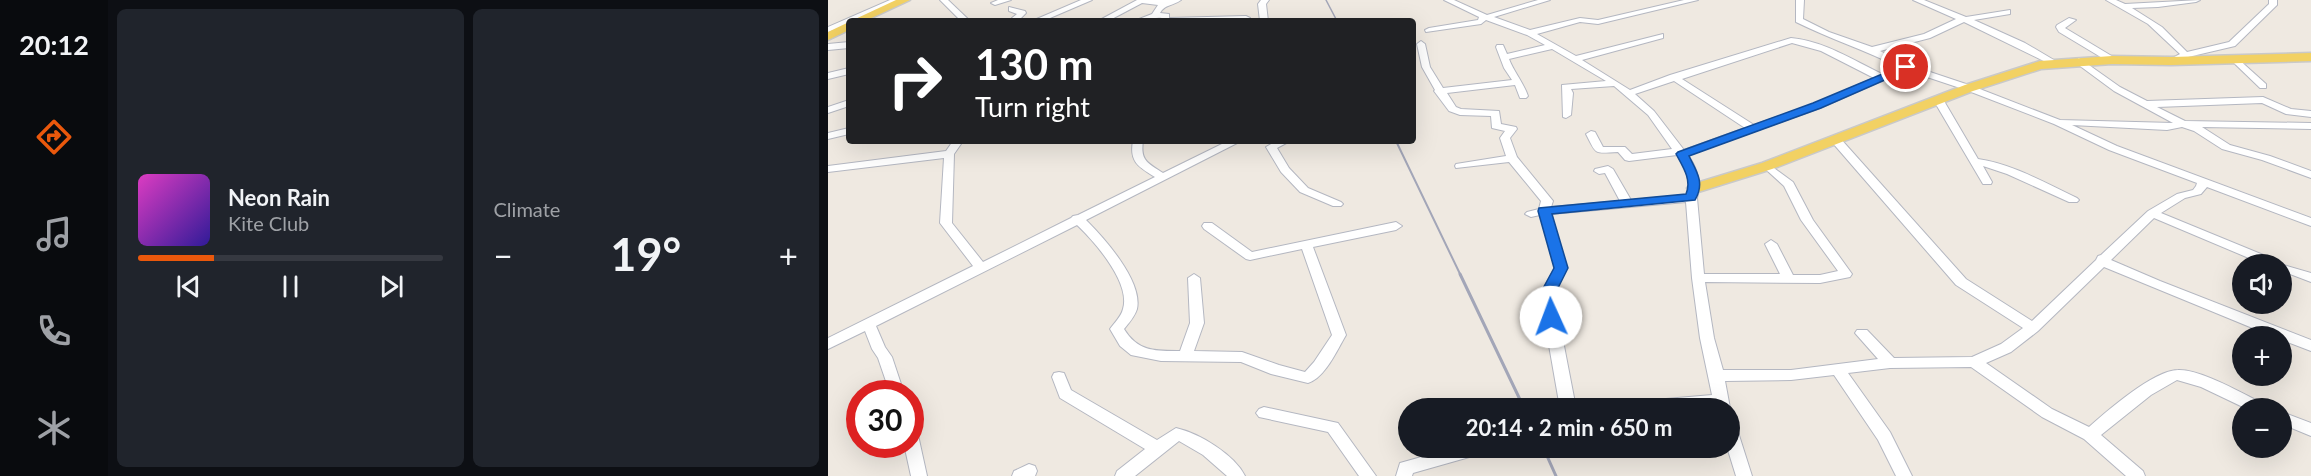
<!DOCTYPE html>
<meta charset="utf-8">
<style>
body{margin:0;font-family:Lato,sans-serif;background:#20242c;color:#f1f3f6;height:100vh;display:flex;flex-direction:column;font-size:22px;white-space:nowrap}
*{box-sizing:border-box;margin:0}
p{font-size:20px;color:#9ea1a6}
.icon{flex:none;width:33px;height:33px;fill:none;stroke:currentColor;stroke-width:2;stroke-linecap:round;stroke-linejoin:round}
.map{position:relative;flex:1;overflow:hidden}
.drawer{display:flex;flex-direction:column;gap:9px;padding:9px;background:#0d0f14;width:720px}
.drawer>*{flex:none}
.banner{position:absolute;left:18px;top:18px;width:570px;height:126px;border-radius:6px;box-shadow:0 6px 24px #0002;background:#202124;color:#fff;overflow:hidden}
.buttons{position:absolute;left:1404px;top:254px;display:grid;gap:12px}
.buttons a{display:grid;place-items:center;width:60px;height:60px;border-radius:50%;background:#171b24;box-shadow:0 6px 24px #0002;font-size:30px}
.speed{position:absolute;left:18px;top:380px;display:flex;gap:12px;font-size:30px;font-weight:700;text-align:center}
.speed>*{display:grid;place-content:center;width:78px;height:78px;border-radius:50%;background:#171b24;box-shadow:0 6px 24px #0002;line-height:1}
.speed .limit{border:9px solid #d22;background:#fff;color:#111}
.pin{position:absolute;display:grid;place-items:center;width:51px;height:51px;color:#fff;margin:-26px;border:3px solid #fff;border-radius:50%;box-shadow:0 2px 6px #0007}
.me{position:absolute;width:66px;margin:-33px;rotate:358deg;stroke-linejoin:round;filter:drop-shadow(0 0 4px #0008)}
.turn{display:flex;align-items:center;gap:21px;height:126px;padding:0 30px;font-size:27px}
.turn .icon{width:78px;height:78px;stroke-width:2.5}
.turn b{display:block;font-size:42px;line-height:51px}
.big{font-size:45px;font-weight:700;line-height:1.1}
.drawer .widget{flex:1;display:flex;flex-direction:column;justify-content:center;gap:9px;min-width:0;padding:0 21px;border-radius:9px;background:#20242c}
.song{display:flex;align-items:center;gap:18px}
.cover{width:72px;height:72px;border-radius:9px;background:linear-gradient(135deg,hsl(310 70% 55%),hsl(250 70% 35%))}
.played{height:6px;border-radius:3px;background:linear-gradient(90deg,#ea580c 25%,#363941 25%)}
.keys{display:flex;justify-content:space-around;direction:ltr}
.heat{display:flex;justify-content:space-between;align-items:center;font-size:33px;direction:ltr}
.drawer .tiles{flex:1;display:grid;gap:9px;grid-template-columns:repeat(2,1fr)}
.trip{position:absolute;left:570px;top:398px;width:342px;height:60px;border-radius:30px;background:#171b24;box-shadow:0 6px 24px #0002;font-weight:700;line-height:60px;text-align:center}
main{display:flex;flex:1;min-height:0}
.menu{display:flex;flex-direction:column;width:108px;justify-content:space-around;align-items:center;background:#090b0e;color:#9ea1a6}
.menu .icon{width:42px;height:42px}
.menu .on{color:#ea580c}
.menu b{font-size:27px;color:#f1f3f6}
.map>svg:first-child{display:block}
</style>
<main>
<nav class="menu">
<b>20:12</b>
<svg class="icon on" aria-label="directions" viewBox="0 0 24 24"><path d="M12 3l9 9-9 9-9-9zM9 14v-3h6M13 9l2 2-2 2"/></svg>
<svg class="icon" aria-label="music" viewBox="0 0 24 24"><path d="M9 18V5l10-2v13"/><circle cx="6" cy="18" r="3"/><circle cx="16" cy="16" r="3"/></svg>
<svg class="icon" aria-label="phone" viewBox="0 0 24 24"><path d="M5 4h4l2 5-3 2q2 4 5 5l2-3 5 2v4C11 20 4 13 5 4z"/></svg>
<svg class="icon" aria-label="climate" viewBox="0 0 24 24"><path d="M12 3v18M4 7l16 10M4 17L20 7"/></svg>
</nav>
<section class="drawer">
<div class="tiles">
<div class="widget">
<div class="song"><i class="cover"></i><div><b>Neon Rain</b><p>Kite Club</p></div></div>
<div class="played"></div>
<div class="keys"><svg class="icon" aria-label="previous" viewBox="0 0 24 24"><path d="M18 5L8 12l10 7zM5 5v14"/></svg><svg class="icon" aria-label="pause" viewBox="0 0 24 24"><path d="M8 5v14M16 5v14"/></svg><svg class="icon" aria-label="next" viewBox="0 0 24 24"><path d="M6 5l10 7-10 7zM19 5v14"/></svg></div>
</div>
<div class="widget"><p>Climate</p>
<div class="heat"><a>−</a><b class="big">19°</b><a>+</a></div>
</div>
</div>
</section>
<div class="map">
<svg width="1483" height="476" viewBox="0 0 1483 476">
<rect width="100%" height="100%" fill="#efe9e1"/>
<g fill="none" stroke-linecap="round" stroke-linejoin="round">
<g stroke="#b4b7c1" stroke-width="2">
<g id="minor">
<polygon points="62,0 72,0 27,21 21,21 21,24 0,32 0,27"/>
<polygon points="112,0 120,0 142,21 133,21"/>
<polygon points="170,0 183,0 167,5 163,3"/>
<polygon points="253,0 264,0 215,21 204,21"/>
<path d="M309 0H353C345 6 337 4 332 13L341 14V18L418 16 422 18C410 25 351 21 333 21L334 18C324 17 316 21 306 21L324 14 330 5 314 3 280 21H270Z"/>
<polygon points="433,0 441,0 438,4 440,21 432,21 430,4"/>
<path d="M616 0H626L659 15 710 0H722L666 17 702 30 752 18 770 20 856 0H870L770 24 752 22 709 34 748 56 835 34V38L754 60 802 90 842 75 963 38C996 41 1025 60 1054 74L1071 67C1037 50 1002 39 968 22V0H976L975 19 1001 32 1044 47 1096 34 1128 19 1085 0H1096L1138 17 1182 10V14L1146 20 1197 43 1231 63 1224 65 1136 22 1102 38 1052 51 1081 65 1144 86 1232 120 1345 123 1286 91 1248 63 1247 61 1251 58 1292 87 1319 101 1435 97 1463 109 1483 111V117L1458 114 1434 103 1329 107 1357 121 1483 123V129L1374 127 1402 145 1442 156 1483 171V178L1434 160 1394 149 1366 131 1354 127 1339 130 1244 125 1289 146 1483 218V226L1379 187 1373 194 1357 198 1333 213 1450 261 1452 264 1483 273V282L1454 271V264H1435L1326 218 1283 260 1332 281 1483 340V351L1454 340V336H1444L1276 267 1210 331 1183 352 1158 363 1224 409 1261 427C1279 411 1326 370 1350 370 1373 369 1415 394 1436 404L1439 408H1417L1373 387 1349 380 1323 395 1273 435 1315 471 1317 476H1298L1256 439 1214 417 1143 367 1062 368 1020 373 1062 432 1084 476H1068L1050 440 1006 375 963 380 897 381 902 408H886V406L795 408 798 404 803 402 884 395 872 338 864 278 858 202 723 214 739 268 726 294 748 408H732L712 294 727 268 712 215 703 217 697 214 699 212 711 209 713 201 681 162 628 168 627 166 628 164 678 156 672 138 677 131 664 128 663 116 632 115 621 111 606 91 607 90 594 67 589 44 593 41 597 44 602 67 615 88 684 80 676 68 668 47 669 45H675L679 54 717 45 699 35 658 20 653 24 598 32 597 30 601 28 650 20 651 17ZM964 43 993 51 1046 78 986 104 926 125 854 79ZM724 49 778 81 734 85 735 117 738 118 743 115 745 93 743 89 786 86 820 115 844 149 804 154 797 147H775L767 132 763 131 758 134C769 156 766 153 790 152L797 160 801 161 849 155C857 166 864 182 859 195L803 200 785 169 780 166 767 169 766 171 771 174 777 173 792 201 723 207 725 201 689 157 682 138 689 129 688 127 673 124 671 111 633 109 628 107 619 93 687 85 692 98H698L700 96C695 82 686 72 681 59ZM1078 70 1138 90 1226 124 1281 150 1369 183 1368 186 1365 190 1349 194 1320 211 1273 255 1270 256 1268 260 1204 321 1138 279 1011 137H1003V141L1128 285 1195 328 1173 344 1144 357 1066 358 1039 330H1029L1027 333 1050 359 963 370H895L886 338 877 282 992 283 1022 277 1024 274 985 220 965 182 939 163 934 166 956 186 973 220 1010 271 992 275H965L949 244 943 240 937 244 952 274H876L869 198C874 183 869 168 860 155L992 108ZM846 81 917 128 856 150 826 111 807 94Z"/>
<polygon points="1278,0 1288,0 1297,4 1372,0 1368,2 1330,7 1304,8 1334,27 1359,52 1401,42 1441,4 1441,0 1449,0 1449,5 1407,46 1360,57 1343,64 1339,61 1352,54 1320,24"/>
<polygon points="181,7 197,11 198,13 192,19 193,21 185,21 184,18 189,14 181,11"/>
<polygon points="1241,18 1248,20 1237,28 1287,58 1287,62 1281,62 1231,32 1228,27 1229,25"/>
<polygon points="21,42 21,48 0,50 0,44"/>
<polygon points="1408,57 1438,84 1438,88 1432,88 1405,62 1405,58"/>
<polygon points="21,68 21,74 0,79 0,73"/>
<path d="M1111 98 1116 101 1150 159C1185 164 1217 183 1249 198L1251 200 1249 202H1241L1179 174 1155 166 1164 182 1163 184H1155L1106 101Z"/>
<polygon points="21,100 21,106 0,113 0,107"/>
<polygon points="21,128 21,134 0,139 0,133"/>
<path d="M125 141H135L126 154 124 223 155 262 243 218 245 216 250 215 327 177C311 167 301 162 305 141H315C312 161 320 163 335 173L400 141H413L258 220C276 238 315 281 309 309 307 316 301 323 296 329 310 352 328 351 352 351L362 323 360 278 366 274 372 278 376 323 366 351 414 352 451 365 477 372 486 362 504 335 474 249 422 260 418 259 376 229 374 226 376 223H384L424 252 568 222 574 226 568 230 485 247 518 335C509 350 497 378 480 383L443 374 413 362 333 361 303 355 292 346 282 329C286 323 293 317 295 309 303 283 267 242 249 225L48 326 57 347 64 357 76 393H62L50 358 44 349 37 331 0 349V338L145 266 112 223 116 158 0 172V166L118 151Z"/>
<polygon points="448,141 462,141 449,148 461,168 480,188 513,202 515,204 513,206 505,206 472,192 453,172 438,147"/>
<path d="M231 372 236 373 243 390 329 440 348 428C371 433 407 455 417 476H399L375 455 351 441 307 476H287L289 471 317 449 232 398 224 377 226 373Z"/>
<polygon points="436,407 510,423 548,476 531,476 500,432 431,417 428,413 431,409"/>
<polygon points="1454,412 1483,423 1483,436 1454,424"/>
<polygon points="902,426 908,428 910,432 924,476 908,476 899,447 902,447"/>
<polygon points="82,429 88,431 90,435 99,476 83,476 76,444 82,444"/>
<polygon points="629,447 661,447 659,452 585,473 584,476 568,476 572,463"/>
<polygon points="201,464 207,466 209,471 207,476 184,476 186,471"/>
</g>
</g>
<g stroke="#c9c9c9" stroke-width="3">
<g id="major">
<polygon points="68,0 82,0 37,21 23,21"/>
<polygon points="21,22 21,30 0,40 0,32"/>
<polygon points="1483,53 1483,61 1343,65 1284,64 1213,69 1145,91 944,169 867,193 859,188 862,185 934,163 1137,85 1212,61 1284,56 1343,57"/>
</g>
</g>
<use href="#minor" fill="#fff" fill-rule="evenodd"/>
<use href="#major" fill="#f2d163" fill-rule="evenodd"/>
<polyline stroke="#a3a6b8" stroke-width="1.5" points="498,0 509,21"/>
<polyline stroke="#a3a6b8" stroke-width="2" points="568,141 633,276"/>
<g stroke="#a3a6b8" stroke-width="3">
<polyline points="632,274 696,408"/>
<polyline points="715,447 728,476"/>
</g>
</g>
<path fill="#1a73e8" stroke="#114b97" stroke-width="1.5" d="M1078 64 1082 65V69L993 108 861 156C869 172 877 183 867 200L724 214 740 268 727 294 731 317 729 320H718L712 294 726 268 710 211 711 208 858 194C864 180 855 167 848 154L850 152 985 103Z"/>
</svg>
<div class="buttons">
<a><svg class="icon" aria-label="sound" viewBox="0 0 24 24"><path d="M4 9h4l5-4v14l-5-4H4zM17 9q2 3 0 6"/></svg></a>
<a>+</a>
<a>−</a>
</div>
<div class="speed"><div class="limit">30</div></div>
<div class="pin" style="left:1078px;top:67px;background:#d93025"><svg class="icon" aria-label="arrive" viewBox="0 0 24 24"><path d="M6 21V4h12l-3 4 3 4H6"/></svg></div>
<svg class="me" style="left:723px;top:317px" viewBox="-20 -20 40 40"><circle r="19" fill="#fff"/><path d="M0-13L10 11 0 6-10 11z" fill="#1a73e8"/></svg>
<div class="trip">20:14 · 2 min · 650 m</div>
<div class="banner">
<div class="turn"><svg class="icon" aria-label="right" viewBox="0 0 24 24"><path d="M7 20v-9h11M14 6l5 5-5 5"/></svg><div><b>130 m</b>Turn right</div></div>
</div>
</div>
</main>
